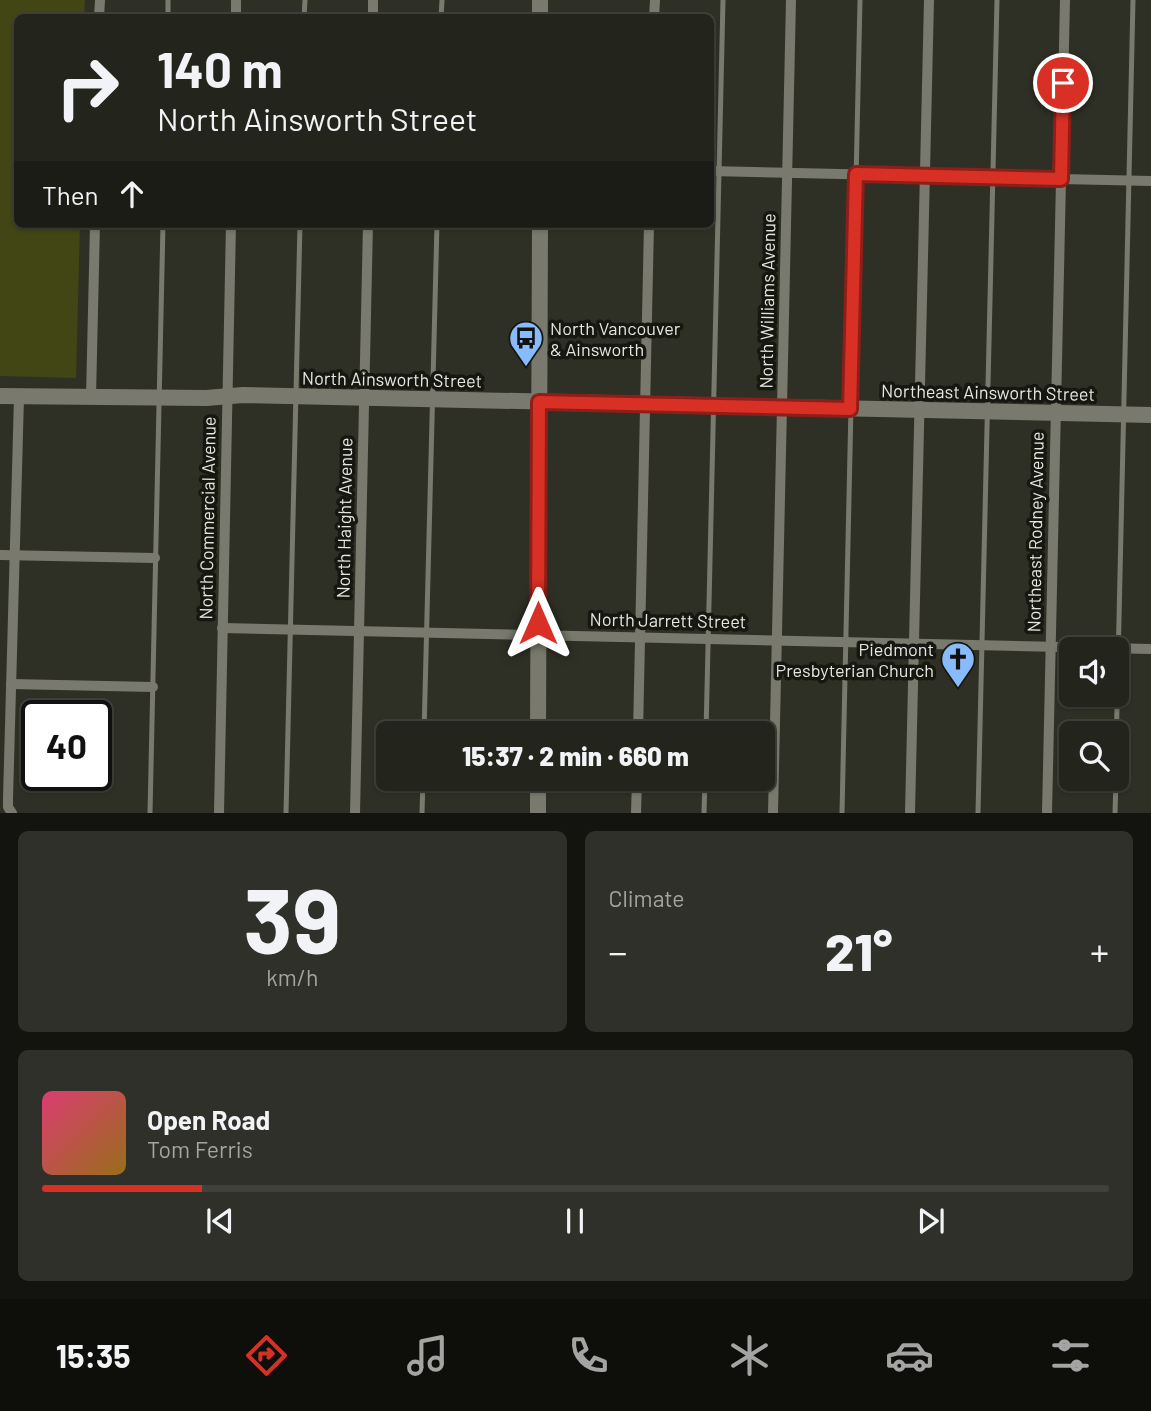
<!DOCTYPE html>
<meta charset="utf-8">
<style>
body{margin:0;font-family:Barlow,sans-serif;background:#2f3029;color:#f1f3f6;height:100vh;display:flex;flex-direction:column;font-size:26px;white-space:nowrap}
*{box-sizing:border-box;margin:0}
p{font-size:23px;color:#a3a4a3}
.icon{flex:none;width:38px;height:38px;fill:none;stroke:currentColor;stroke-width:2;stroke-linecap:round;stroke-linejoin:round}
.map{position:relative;height:813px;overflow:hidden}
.side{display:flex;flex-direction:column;gap:18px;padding:18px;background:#13140f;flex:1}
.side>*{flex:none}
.hud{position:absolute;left:14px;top:14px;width:700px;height:214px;border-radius:10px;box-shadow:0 2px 5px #0004,0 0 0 2px #40413b;background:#23241c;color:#f1f3f6;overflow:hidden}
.tools{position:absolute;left:1059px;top:637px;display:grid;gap:14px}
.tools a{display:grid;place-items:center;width:70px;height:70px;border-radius:10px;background:#23241c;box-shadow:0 2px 5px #0004,0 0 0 2px #40413b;font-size:35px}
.speed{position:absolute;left:21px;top:700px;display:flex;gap:14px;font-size:35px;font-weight:700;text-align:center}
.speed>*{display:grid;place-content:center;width:91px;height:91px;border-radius:50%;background:#23241c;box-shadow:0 2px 5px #0004,0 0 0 2px #40413b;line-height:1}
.speed .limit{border:4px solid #111;border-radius:10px;background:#fff;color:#111}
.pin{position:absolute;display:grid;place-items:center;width:60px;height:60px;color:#fff;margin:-30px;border:4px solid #fff;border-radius:50%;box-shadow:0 2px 7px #0007}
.me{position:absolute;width:77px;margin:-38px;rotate:0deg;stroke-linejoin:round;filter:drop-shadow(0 0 5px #0008)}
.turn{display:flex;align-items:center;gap:24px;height:147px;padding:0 28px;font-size:32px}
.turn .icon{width:91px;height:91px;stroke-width:2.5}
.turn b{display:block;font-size:49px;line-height:60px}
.then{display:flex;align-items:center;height:66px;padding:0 28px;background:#0003;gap:14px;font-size:26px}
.big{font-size:52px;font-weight:800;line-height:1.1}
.side .card{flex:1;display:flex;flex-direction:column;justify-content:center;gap:10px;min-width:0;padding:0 24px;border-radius:10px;background:#2f3029}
.side .dial{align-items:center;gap:0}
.dial b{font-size:91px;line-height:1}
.song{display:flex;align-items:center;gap:21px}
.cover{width:84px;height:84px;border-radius:10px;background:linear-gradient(135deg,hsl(340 70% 55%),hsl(40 70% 35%))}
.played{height:7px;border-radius:4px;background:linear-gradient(90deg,#d93025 15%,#40413b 15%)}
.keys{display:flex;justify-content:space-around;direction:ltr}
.heat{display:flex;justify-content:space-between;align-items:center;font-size:38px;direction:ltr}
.side .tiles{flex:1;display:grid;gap:18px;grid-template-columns:1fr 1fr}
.card:last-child{grid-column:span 2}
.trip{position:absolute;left:376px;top:721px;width:399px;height:70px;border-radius:10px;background:#23241c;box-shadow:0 2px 5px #0004,0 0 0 2px #40413b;font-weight:800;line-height:70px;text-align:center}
.menu{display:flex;height:112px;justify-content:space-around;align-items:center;background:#0e0e0b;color:#a3a4a3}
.menu .icon{width:49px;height:49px}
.menu .active{color:#d93025}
.menu b{font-size:32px;color:#f1f3f6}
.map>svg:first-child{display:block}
</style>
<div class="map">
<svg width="1151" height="813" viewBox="0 0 1151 813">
<rect width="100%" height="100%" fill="#2f3025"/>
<polygon fill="#424614" points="0,0 85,0 84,17 18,18 18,224 80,224 76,378 0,376"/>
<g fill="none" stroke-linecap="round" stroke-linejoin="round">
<g stroke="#797a6d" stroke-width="5">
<polyline points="168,18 168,0"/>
<polyline points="304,18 305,0"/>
<polyline points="441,18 442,0"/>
<polyline points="424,733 437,224"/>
<polyline points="706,733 723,0"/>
<polyline points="1116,752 1133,0"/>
<polyline points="150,813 163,224"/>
<polyline points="286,813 300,224"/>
<polyline points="422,813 423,779"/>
<polyline points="704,813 705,779"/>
<polyline points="842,813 860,0"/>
<polyline points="978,813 997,0"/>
<polyline points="1115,813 1116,779"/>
</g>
<g stroke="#797a6d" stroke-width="10">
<polyline points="99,18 100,0"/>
<polyline points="236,18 236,0"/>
<polyline points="373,18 373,0"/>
<polyline points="654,18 655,0"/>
<polyline points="710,171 1151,181"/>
<polyline points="91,397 95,224"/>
<polyline points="0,555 155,558"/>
<polyline points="222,628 1151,649"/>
<polyline points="11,684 153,687"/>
<polyline points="638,733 649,224"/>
<polyline points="12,813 8,807 8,799 19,397"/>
<polyline points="219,813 231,224"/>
<polyline points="355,813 368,224"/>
<polyline points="636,813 637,779"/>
<polyline points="773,813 791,0"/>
<polyline points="910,813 929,0"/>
<polyline points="1047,813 1065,0"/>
</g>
<g stroke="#797a6d" stroke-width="16">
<polyline points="540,18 540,0"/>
<polyline points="0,396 206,398 243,395 1151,415"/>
<polyline points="538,733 540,224"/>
<polyline points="538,813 538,779"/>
</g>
</g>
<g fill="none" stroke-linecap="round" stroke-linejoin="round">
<g stroke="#8d1f18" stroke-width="18">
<polyline id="route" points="538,623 539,402 850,409 856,174 1061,179 1063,83"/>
</g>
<use href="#route" stroke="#d93025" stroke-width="12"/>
</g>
<defs>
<g id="bus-pin" transform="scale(1.75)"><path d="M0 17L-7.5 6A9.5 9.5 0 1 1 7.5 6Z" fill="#87bbfb" stroke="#171712"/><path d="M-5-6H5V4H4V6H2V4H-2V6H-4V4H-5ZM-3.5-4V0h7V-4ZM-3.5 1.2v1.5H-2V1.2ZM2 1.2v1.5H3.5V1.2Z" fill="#111"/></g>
<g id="church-pin" transform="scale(1.75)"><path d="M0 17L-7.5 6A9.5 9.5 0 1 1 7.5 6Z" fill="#87bbfb" stroke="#171712"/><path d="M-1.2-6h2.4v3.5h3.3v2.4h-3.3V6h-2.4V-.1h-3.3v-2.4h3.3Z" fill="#111"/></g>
</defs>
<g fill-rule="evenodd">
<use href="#bus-pin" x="526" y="338"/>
<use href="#church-pin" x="958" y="659"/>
</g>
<g text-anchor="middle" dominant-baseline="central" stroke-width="7" stroke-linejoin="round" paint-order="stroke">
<g font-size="18" fill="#e5e6df" stroke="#171712">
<text transform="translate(767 301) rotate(-89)">North Williams Avenue</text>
<text transform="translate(392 379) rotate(1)">North Ainsworth Street</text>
<text transform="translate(988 392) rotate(1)">Northeast Ainsworth Street</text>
<text transform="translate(207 518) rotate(-89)">North Commercial Avenue</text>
<text transform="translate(344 518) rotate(-89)">North Haight Avenue</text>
<text transform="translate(1035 532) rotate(-89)">Northeast Rodney Avenue</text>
<text transform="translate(668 620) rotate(1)">North Jarrett Street</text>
</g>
<g font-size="18" fill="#e5e6df" stroke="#171712" text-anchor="start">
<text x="550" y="328">North Vancouver<tspan x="550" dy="21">&amp; Ainsworth</tspan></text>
<text x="934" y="649" text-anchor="end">Piedmont<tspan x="934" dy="21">Presbyterian Church</tspan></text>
</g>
</g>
</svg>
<div class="tools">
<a><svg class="icon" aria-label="sound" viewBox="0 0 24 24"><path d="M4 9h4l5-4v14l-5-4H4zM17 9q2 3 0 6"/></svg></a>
<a><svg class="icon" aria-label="search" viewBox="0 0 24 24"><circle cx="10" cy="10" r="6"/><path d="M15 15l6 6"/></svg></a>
</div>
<div class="speed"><div class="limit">40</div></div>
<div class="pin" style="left:1063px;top:83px;background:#d93025"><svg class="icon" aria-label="arrive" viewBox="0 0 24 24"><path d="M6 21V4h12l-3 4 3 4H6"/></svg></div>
<svg class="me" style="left:538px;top:623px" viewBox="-20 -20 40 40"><path d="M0-17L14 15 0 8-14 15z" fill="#d93025" stroke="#fff" stroke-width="4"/></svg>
<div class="trip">15:37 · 2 min · 660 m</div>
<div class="hud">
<div class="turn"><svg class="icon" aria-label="right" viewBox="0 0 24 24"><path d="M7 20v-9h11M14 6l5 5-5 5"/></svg><div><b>140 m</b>North Ainsworth Street</div></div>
<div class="then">Then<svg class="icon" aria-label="ahead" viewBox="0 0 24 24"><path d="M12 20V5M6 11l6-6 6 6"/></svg></div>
</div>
</div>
<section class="side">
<div class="tiles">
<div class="card dial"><b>39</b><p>km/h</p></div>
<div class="card"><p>Climate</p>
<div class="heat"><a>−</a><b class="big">21°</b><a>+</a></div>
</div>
<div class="card">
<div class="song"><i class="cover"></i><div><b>Open Road</b><p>Tom Ferris</p></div></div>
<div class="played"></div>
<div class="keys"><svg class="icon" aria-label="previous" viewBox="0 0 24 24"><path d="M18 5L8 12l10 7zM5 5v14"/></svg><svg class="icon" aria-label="pause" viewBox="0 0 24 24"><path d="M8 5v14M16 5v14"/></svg><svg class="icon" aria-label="next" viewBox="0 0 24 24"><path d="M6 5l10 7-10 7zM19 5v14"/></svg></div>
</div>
</div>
</section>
<nav class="menu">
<b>15:35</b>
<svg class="icon active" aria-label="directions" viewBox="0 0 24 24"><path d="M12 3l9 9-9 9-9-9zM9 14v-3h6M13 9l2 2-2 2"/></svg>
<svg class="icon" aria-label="music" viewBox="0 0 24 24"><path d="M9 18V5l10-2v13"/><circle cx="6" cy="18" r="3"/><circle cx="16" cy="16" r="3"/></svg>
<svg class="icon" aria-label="phone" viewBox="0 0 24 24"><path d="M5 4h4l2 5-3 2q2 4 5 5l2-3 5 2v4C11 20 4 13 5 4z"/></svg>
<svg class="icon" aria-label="climate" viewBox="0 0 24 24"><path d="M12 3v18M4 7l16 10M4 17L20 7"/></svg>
<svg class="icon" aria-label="car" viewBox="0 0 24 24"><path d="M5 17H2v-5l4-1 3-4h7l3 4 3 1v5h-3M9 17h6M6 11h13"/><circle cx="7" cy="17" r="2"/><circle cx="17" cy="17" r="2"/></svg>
<svg class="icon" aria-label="filters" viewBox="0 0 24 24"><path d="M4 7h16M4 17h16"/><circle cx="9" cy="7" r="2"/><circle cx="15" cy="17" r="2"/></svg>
</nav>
